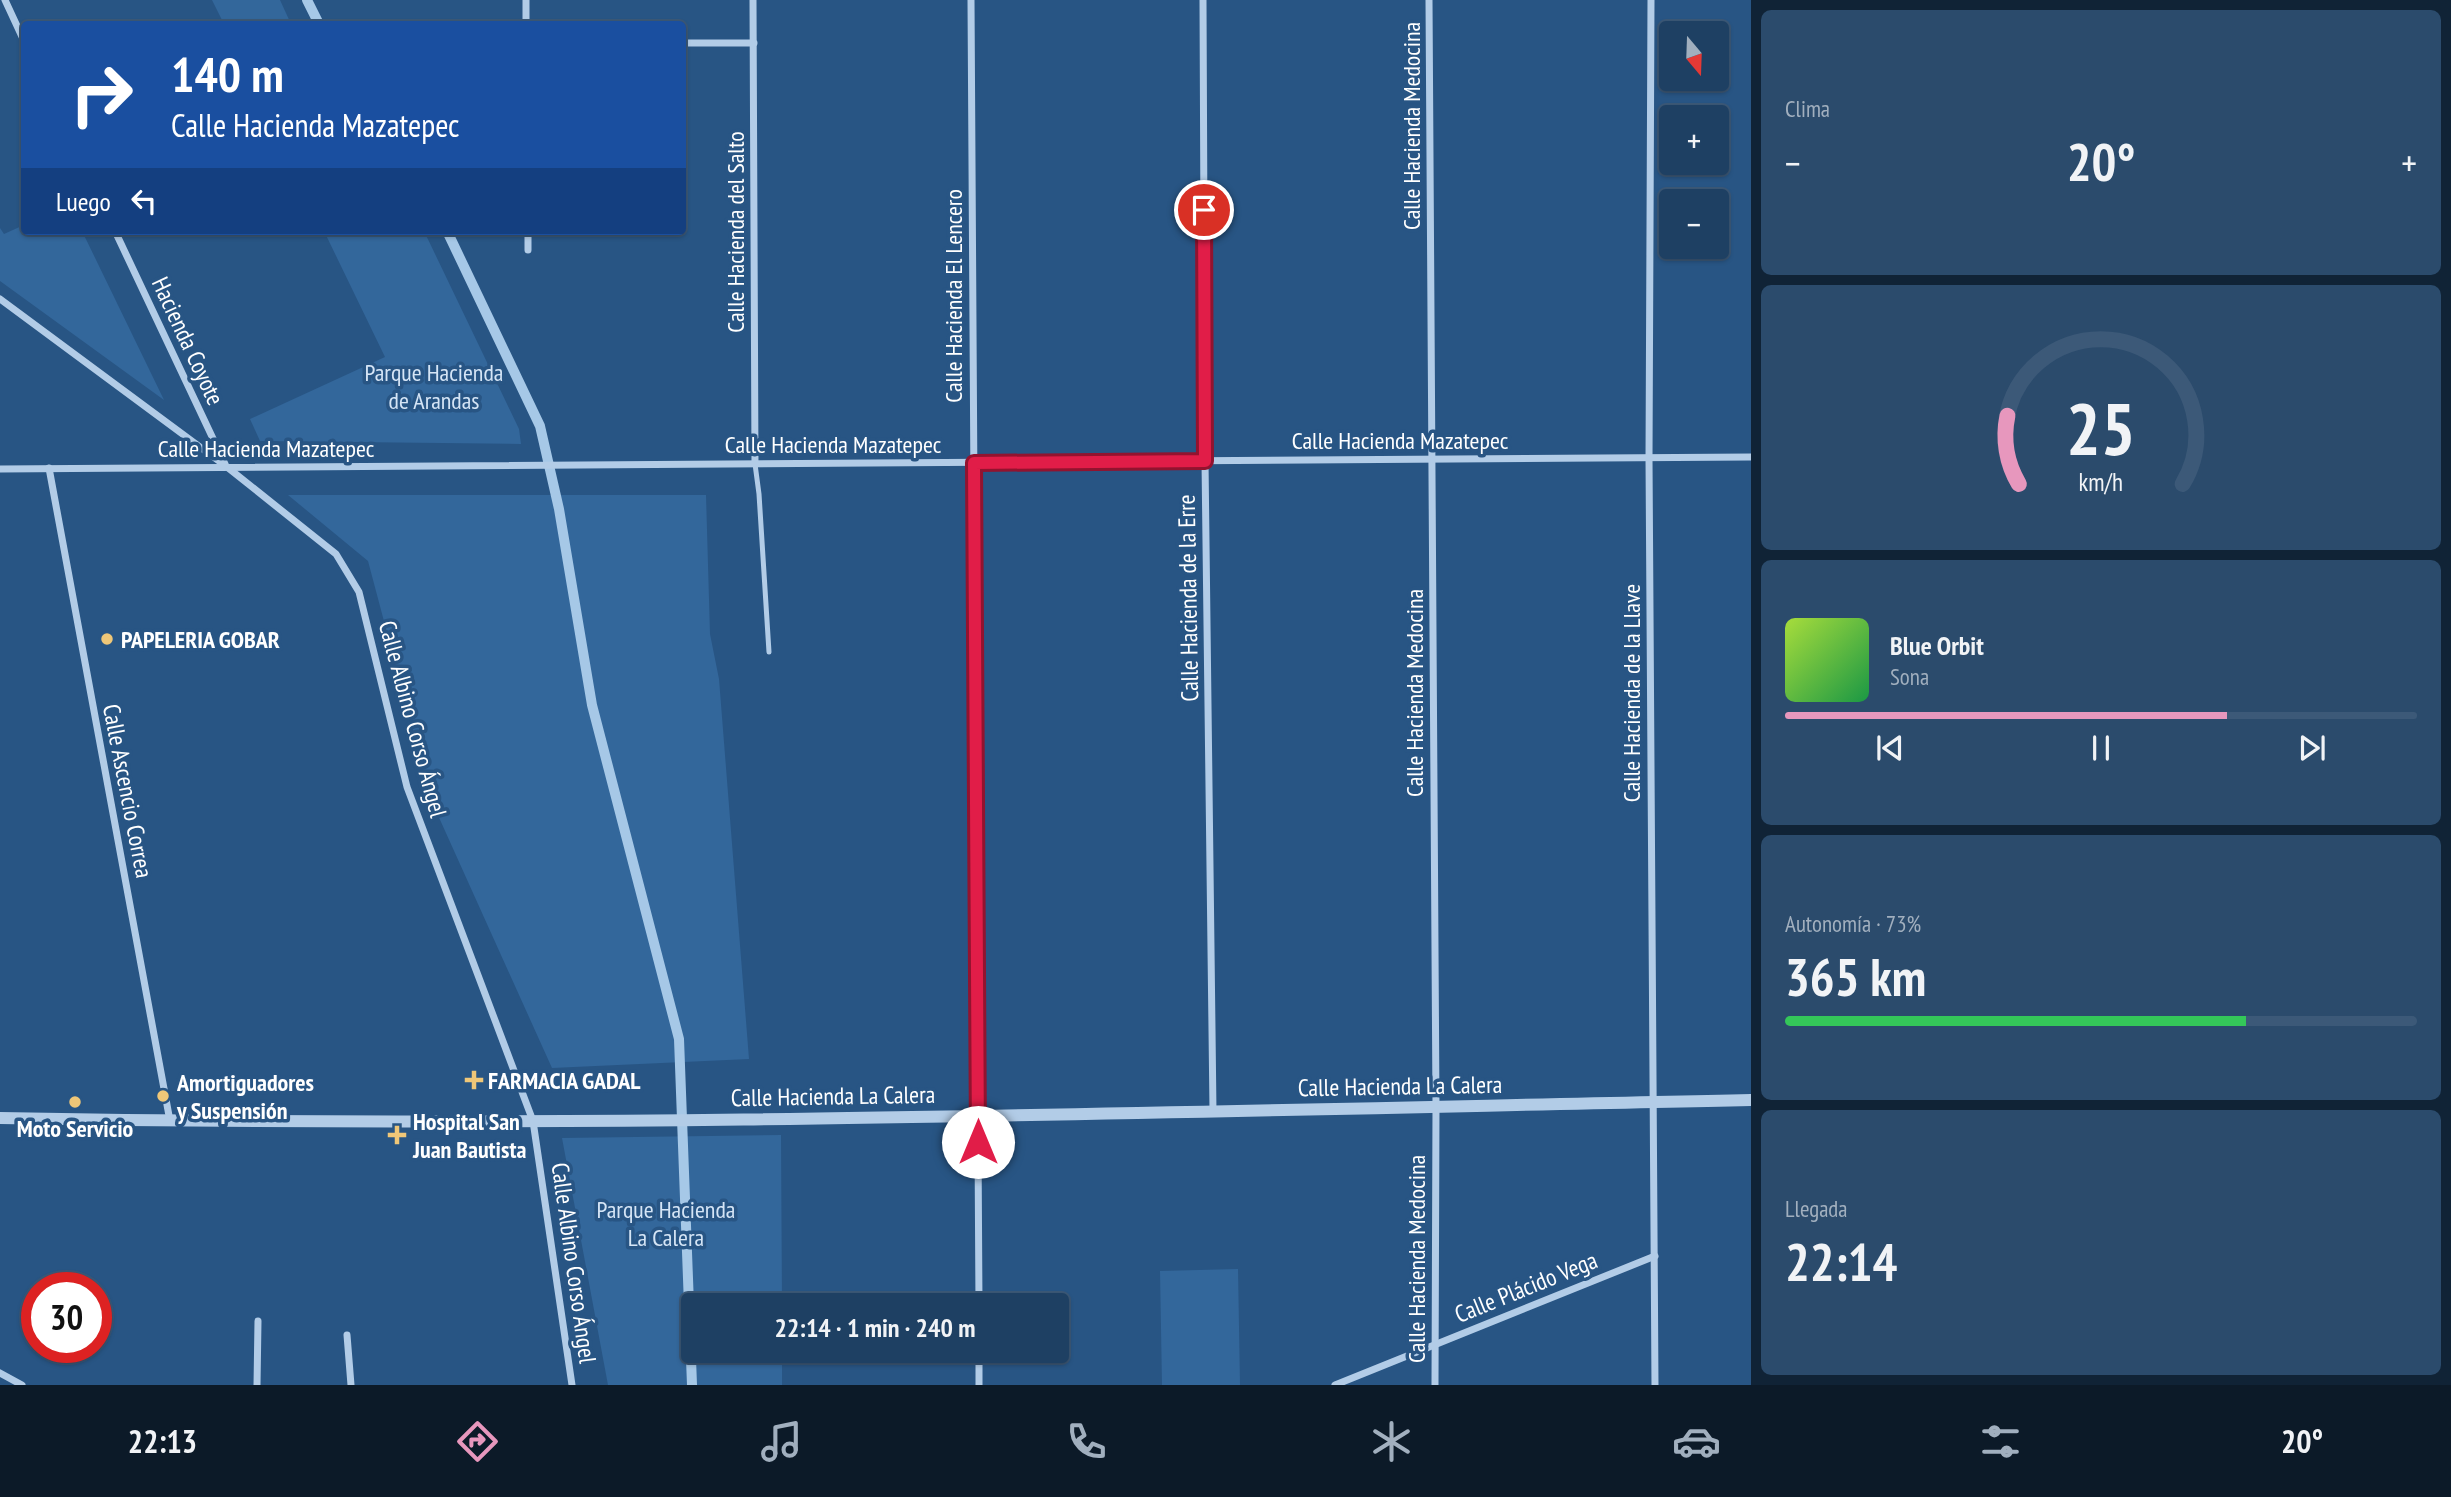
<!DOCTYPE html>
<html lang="es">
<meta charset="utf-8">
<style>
body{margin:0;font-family:"PT Sans Narrow",sans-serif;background:#2b4b6c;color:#f1f3f6;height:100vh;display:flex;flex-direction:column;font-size:26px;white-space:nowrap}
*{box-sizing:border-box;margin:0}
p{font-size:23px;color:#a1afbe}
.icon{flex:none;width:38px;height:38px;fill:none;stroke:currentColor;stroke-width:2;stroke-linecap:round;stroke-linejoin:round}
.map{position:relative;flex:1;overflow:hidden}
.drawer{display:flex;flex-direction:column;gap:10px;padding:10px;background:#102336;width:700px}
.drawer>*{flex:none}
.hud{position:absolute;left:21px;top:21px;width:665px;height:214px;border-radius:7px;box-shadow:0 2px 5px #0004,0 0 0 2px #3c5978;background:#1a4fa0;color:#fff;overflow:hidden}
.needle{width:46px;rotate:161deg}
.tools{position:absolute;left:1659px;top:21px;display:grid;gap:14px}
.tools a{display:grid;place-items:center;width:70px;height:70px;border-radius:7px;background:#1e4063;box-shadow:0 2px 5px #0004,0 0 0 2px #3c5978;font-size:35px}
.speed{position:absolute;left:21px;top:1272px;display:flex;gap:14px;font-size:35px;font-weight:700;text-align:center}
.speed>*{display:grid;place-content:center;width:91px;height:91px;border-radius:50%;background:#1e4063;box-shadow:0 2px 5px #0004,0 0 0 2px #3c5978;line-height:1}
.speed .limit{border:10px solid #d22;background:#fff;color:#111}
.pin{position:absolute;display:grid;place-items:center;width:60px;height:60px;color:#fff;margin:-30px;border:4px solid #fff;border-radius:50%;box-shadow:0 2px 7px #0007}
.me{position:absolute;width:77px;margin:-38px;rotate:0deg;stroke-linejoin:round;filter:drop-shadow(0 0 5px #0008)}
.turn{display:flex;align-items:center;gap:24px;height:147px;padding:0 35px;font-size:32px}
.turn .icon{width:91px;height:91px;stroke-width:2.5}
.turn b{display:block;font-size:49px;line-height:60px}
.then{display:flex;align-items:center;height:66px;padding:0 35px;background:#0003;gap:14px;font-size:26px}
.big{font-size:52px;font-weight:600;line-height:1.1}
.drawer .tile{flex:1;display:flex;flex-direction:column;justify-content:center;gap:10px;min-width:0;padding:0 24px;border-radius:10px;background:#2b4b6c}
.drawer .dial{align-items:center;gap:0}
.dial svg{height:182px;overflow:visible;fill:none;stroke:#3c5978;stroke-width:7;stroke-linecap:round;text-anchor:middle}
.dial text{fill:#f1f3f6;stroke:none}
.song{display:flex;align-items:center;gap:21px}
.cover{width:84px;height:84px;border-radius:10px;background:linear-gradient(135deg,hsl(80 70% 55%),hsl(140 70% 35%))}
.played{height:7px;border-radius:4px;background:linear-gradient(90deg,#e797bd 70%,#3c5978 70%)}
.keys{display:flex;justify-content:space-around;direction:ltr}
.heat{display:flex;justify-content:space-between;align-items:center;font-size:38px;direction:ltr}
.charge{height:10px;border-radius:5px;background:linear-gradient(90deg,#34c759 73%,#3c5978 0)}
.trip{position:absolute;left:681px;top:1293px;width:388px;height:70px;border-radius:7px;background:#1e4063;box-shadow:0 2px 5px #0004,0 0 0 2px #3c5978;font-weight:600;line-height:70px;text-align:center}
.menu{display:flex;height:112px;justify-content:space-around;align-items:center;background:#0c1a28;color:#a1afbe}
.menu .icon{width:49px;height:49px}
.menu .current{color:#e797bd}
.menu b{font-size:32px;color:#f1f3f6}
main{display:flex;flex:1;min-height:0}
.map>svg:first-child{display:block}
</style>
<main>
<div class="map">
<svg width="1751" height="1385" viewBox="0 0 1751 1385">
<rect width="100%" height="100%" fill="#285584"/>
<g fill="#33679b">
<polygon points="212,0 280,0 291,24 224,24"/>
<polygon points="24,225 24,231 82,231 164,400 0,281 0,228 4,234"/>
<polygon points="324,231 424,231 519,429 521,444 260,441 250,419 385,357"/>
<polygon points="288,495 706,495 710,634 719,679 749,1059 552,1068 432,802 368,561"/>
<polygon points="781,1135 782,1305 693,1306 693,1351 782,1351 782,1385 608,1385 562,1138"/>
<polygon points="1238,1269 1240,1385 1162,1385 1160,1271"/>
</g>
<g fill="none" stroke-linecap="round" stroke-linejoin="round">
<g stroke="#a6c8e7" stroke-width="10">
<polyline points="307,0 319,24"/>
<polyline points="447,231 540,426 559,509 592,705 679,1039 692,1385"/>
</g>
<polyline stroke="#b2cce7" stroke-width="5" points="755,464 759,494 769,652"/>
<g stroke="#b2cce7" stroke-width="7">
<polyline points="5,0 24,41"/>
<polyline points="526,0 526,24"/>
<polyline points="753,0 755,464"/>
<polyline points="971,0 979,1306"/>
<polyline points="1203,0 1205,461 1213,1111"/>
<polyline points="1429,0 1436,1106 1435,1385"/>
<polyline points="1651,0 1649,458 1655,1385"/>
<polyline points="682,43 754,43"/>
<polyline points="115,231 225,464"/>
<polyline points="528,231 528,250"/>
<polyline points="0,299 227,467 336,554 359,592 407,787 533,1121 572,1385"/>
<polyline points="49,468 170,1121"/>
<polyline points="0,469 1751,457"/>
<polyline points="347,1335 351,1385"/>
<polyline points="979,1351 979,1385"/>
<polyline points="0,1373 22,1385"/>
<polyline points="257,1385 258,1321"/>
<polyline points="1335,1385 1655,1256"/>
</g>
<path stroke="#b2cce7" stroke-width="12" d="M0 1118C583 1129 1168 1112 1751 1100"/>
</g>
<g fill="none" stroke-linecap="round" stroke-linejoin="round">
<g stroke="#92132f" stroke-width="18">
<polyline id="route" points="978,1142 974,463 1205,461 1204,210"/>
</g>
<use href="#route" stroke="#e11d48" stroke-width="12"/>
</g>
<g fill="#efc778" stroke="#285584" stroke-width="2.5">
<circle cx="107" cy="639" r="7"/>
<path d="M470.5 1069.5h7v7h7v7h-7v7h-7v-7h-7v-7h7z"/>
<circle cx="163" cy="1096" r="7"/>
<circle cx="75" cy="1102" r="7"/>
<path d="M393.5 1124.5h7v7h7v7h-7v7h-7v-7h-7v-7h7z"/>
</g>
<g text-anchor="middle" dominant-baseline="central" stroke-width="7" stroke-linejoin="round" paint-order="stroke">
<g font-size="24" fill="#fff" stroke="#285584">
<text transform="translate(1411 126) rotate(-90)">Calle Hacienda Medocina</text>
<text transform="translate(735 232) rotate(-90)">Calle Hacienda del Salto</text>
<text transform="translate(953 296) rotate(-90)">Calle Hacienda El Lencero</text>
<text transform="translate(188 341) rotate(65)">Hacienda Coyote</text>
<text x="1400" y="440">Calle Hacienda Mazatepec</text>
<text x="833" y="444">Calle Hacienda Mazatepec</text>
<text x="266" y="448">Calle Hacienda Mazatepec</text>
<text transform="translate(1188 598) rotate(-91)">Calle Hacienda de la Erre</text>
<text transform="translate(1414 693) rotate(-90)">Calle Hacienda Medocina</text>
<text transform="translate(1631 693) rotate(-90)">Calle Hacienda de la Llave</text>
<text transform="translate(413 719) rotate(75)">Calle Albino Corso Ángel</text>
<text transform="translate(128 791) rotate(79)">Calle Ascencio Correa</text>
<text transform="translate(1400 1086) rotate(-1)">Calle Hacienda La Calera</text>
<text transform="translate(833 1096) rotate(-1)">Calle Hacienda La Calera</text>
<text transform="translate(1416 1259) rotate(-90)">Calle Hacienda Medocina</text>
<text transform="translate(574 1263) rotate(82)">Calle Albino Corso Ángel</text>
<text transform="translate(1526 1287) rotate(-22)">Calle Plácido Vega</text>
</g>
<g font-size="24" fill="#d5e5f6" stroke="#285584">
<text x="434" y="372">Parque Hacienda<tspan x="434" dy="28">de Arandas</tspan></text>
<text x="666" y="1209">Parque Hacienda<tspan x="666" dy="28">La Calera</tspan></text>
</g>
<g font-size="24" font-weight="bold" fill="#fff" stroke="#285584" text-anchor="start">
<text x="121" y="639">PAPELERIA GOBAR</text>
<text x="488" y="1080">FARMACIA GADAL</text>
<text x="177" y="1082">Amortiguadores<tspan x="177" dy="28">y Suspensión</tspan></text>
<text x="413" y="1121">Hospital San<tspan x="413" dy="28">Juan Bautista</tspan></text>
<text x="75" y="1128" text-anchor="middle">Moto Servicio</text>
</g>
</g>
</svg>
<div class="tools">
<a><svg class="needle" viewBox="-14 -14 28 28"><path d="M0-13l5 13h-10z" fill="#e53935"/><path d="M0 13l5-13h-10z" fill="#a1afbe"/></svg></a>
<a>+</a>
<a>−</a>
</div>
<div class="speed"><div class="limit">30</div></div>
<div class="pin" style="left:1204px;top:210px;background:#d93025"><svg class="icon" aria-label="arrive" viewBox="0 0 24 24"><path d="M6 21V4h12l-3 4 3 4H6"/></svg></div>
<svg class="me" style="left:978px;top:1142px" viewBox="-20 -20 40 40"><circle r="19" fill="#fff"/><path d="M0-13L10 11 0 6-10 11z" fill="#e11d48"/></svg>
<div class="trip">22:14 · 1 min · 240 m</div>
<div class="hud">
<div class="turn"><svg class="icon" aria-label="right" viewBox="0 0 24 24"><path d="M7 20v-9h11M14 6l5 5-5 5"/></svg><div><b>140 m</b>Calle Hacienda Mazatepec</div></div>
<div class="then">Luego<svg class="icon" aria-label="left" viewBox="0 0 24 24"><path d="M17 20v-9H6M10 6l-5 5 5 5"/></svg></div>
</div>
</div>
<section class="drawer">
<div class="tile"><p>Clima</p>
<div class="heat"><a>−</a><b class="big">20°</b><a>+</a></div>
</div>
<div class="tile dial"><svg viewBox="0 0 100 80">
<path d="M14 69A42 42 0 1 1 86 69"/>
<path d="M14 69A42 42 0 0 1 9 39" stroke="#e797bd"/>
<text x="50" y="56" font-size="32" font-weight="700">25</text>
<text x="50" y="72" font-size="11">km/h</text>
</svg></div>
<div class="tile">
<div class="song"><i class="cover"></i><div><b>Blue Orbit</b><p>Sona</p></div></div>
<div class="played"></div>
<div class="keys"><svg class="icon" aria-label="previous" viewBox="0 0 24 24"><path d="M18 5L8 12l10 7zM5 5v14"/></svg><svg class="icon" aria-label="pause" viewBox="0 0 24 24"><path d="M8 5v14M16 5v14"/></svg><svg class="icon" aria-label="next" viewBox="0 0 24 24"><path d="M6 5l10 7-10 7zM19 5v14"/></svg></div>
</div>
<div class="tile"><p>Autonomía · 73%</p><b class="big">365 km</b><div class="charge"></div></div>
<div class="tile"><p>Llegada</p><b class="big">22:14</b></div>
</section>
</main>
<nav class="menu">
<b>22:13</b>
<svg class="icon current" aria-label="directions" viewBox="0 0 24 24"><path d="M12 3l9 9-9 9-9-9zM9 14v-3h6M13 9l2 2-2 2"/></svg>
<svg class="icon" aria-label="music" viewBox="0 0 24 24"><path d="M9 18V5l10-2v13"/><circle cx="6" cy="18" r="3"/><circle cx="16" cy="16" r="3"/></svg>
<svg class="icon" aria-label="phone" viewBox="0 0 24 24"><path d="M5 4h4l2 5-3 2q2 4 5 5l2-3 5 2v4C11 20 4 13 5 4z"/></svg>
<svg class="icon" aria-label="climate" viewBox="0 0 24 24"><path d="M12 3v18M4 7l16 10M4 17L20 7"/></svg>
<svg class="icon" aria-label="car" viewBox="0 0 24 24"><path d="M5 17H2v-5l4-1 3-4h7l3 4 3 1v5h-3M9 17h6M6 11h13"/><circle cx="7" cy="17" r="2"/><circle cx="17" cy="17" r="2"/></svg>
<svg class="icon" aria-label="filters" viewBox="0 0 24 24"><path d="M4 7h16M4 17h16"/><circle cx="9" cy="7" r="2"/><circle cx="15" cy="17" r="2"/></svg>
<b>20°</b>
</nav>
